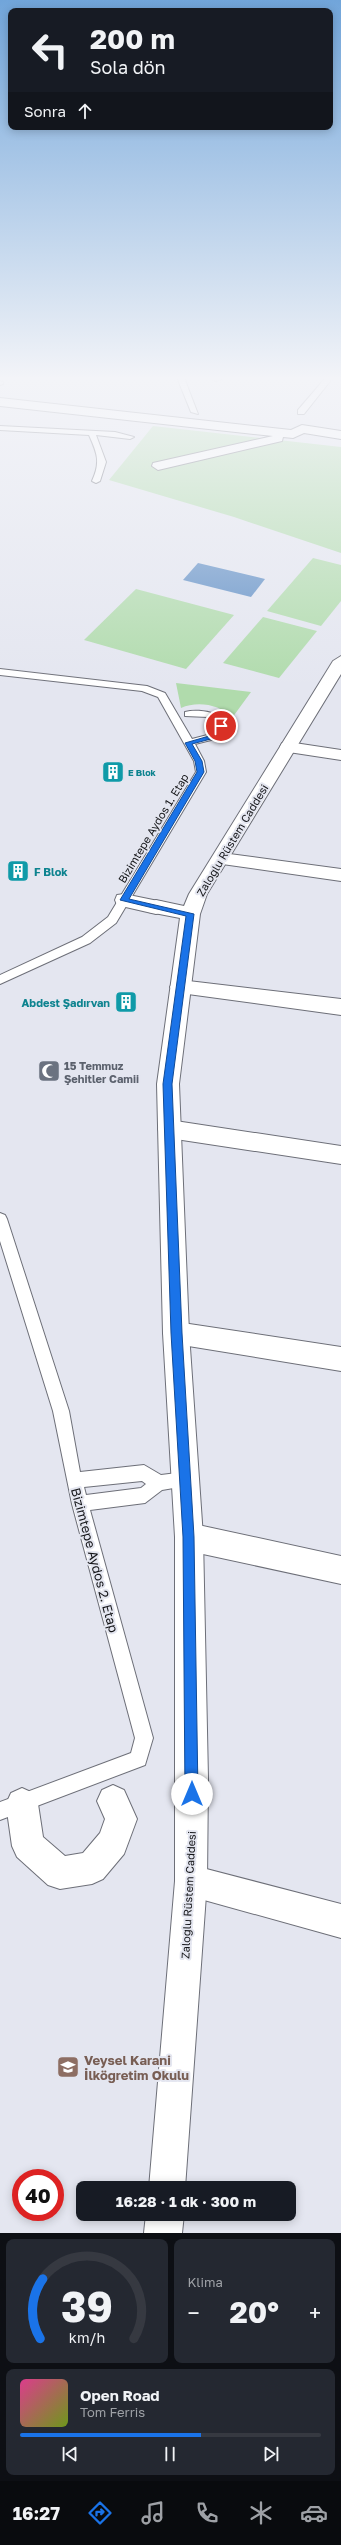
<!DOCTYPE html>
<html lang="tr">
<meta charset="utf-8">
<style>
body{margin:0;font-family:"Golos Text",sans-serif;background:#242831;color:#f1f3f6;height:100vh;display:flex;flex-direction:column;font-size:15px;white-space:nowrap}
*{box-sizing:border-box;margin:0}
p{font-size:13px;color:#9ea1a6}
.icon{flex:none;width:22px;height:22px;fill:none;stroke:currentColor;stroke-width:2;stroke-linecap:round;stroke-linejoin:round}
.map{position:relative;height:2233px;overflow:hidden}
.panel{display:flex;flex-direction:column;gap:6px;padding:6px;background:#0d0f14;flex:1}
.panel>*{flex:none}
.banner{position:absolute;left:8px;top:8px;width:325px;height:122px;border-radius:8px;box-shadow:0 2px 10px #0003;background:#171b24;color:#f1f3f6;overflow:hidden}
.speed{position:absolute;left:12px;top:2169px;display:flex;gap:8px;font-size:20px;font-weight:700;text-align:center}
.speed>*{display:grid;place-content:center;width:52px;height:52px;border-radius:50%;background:#171b24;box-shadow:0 2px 10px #0003;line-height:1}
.speed .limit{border:6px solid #d22;background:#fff;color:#111}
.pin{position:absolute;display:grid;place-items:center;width:34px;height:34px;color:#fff;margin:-17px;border:2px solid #fff;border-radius:50%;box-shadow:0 1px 4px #0007}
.me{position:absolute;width:44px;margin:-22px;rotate:0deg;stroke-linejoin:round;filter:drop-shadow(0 0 3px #0008)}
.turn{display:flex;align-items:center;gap:14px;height:84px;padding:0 16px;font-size:18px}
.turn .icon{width:52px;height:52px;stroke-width:2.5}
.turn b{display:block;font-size:28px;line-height:34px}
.then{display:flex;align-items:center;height:38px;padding:0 16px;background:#0003;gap:8px;font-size:15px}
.big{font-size:30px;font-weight:700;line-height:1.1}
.panel .tile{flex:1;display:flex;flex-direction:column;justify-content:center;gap:6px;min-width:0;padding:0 14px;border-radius:8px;background:#242831}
.panel .dial{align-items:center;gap:0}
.dial svg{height:104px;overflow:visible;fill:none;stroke:#363941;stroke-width:7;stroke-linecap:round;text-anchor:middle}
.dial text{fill:#f1f3f6;stroke:none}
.song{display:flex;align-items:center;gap:12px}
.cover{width:48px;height:48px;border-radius:6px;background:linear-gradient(135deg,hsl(330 70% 55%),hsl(80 70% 35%))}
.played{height:4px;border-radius:2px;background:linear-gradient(90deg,#1a73e8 60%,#363941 60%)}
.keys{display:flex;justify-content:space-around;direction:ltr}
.heat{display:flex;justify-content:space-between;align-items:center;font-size:22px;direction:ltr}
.panel .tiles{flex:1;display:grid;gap:6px;grid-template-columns:1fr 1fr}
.tile:last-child{grid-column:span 2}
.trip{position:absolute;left:76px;top:2181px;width:220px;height:40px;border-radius:8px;background:#171b24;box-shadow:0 2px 10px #0003;font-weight:700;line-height:40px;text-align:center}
.menu{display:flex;height:64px;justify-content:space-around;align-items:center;background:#090b0e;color:#9ea1a6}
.menu .icon{width:28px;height:28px}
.menu .selected{color:#1a73e8}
.menu b{font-size:18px;color:#f1f3f6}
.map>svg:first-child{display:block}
</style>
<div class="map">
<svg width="341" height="2233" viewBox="0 0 341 2233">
<rect width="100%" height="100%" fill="#e4e6f0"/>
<g fill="#b0dbac">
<polygon points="153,426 341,447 341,553 234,517 109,480"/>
<polygon points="313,558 341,565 341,601 321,626 267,611"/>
<polygon points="136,589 234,615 186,669 84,640"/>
<polygon points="263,617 317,631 279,678 223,663"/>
<path d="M176 683 251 692 232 718C220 704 197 701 181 708Z"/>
</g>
<polygon fill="#5f8ec5" points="198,563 265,579 251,597 183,580"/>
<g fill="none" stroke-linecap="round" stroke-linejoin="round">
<g stroke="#6d6f78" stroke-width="2">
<g id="service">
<polygon points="176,375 183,375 198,414 191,412"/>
<polygon points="205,375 232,375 215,381"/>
<polygon points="328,375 335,375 304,414 298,414 298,410"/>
<polygon points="0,381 3,382 3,384 0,385"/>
<path d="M0 426 115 432 134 437 130 439 96 435 106 462 100 481 96 483 92 481C101 462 97 453 89 435L0 430Z"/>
<path d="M0 669 147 686 165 693 192 739 215 733C216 726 214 722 208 717L185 716V712C200 708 236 713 223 737L195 744 204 761 206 772 116 923 90 943 0 984V975L82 937 108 917 196 772 194 761 158 697 142 691 0 675Z"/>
<path d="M0 1213 5 1215 7 1219 69 1411 80 1472 144 1465 161 1475 185 1472 191 1475 193 1480 191 1485 162 1490 145 1503 90 1510 153 1738 145 1765 0 1820V1802L131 1753 135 1738 72 1504 53 1411 0 1241ZM142 1481 146 1484 141 1488 86 1495 84 1487Z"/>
</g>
</g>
<g stroke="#6d6f78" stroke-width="2">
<g id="minor">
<polygon points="0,398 291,430 302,425 341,431 341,439 304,433 293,438 283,437 282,441 158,470 152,466 153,463 273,436 0,406"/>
<polygon points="288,742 341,750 341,760 282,751 280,747 282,743"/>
<polygon points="222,853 341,869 341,881 215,863 213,859 215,855"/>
<polygon points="124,894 163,902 166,907 163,912 156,914 117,905 115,900 117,895"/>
<polygon points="180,980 341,999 341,1015 173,992 170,987 173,982"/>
<polygon points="169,1120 341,1146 341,1164 169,1138 161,1135 158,1129 161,1123"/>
<polygon points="176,1322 341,1347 341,1371 176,1344 167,1341 163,1333 167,1325"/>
<polygon points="189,1523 341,1556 341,1584 189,1551 179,1547 175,1537 179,1527"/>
<polygon points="113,1785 124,1790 137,1819 124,1854 103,1879 92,1884 60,1889 48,1885 17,1857 12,1846 6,1804 11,1793 22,1788 33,1793 38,1804 43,1837 65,1856 83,1853 100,1833 105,1819 97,1801 102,1790"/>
<polygon points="191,1865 341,1904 341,1938 179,1893 175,1881 179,1869"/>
</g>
</g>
<g stroke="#6d6f78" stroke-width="2">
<g id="tertiary">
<polygon points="341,656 341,674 207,894 200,914 179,1084 189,1333 203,1537 208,1779 207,1881 185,2188 149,2188 175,1881 175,1537 163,1333 157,1084 180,918 149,912 146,907 149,902 156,900 184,906 189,894 333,661"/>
<polygon points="146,2214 184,2214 182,2233 144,2233"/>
</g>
</g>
<use href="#service" fill="#fff" fill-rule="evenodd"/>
<use href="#minor" fill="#fff" fill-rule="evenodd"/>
<use href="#tertiary" fill="#fff" fill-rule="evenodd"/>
</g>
<linearGradient id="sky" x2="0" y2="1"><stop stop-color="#71a5da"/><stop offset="0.55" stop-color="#f3f4f8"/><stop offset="1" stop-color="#f3f4f8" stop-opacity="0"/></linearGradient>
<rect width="341" height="688" fill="url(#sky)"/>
<polygon fill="#1a73e8" stroke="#114b97" points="219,725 225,726 222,736 192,744 202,761 204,772 129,899 194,914 172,1084 182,1333 194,1537 198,1794 196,1798 192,1800 187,1798 185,1794 183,1537 171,1333 163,1084 186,916 120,900 197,772 195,761 185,743 216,734"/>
<defs>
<g id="building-square" transform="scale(1.15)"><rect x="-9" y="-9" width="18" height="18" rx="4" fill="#0f9aa8" stroke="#e4e6f0"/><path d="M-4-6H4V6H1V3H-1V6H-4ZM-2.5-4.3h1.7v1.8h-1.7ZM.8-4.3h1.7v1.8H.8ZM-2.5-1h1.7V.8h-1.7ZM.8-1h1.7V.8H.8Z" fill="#fff"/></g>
<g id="mosque-square" transform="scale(1.15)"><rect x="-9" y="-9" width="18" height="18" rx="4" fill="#6b7280" stroke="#e4e6f0"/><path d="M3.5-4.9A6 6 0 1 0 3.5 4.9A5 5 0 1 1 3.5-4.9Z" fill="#fff"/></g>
<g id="school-square" transform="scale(1.15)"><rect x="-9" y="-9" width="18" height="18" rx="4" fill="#8d6e63" stroke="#e4e6f0"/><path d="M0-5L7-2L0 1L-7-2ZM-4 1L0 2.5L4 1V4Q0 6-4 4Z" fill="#fff"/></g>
</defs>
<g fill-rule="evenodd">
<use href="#building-square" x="113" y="772"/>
<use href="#building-square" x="18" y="871"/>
<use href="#building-square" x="126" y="1002"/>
<use href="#mosque-square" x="49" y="1071"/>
<use href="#school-square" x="68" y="2067"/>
</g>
<g text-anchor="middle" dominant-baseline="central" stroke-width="4" stroke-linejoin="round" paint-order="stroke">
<g font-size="9" font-weight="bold" fill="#0d838f" stroke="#e4e6f0" text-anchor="start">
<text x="128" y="772">E Blok</text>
</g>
<g font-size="11" fill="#141518" stroke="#e4e6f0">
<text transform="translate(153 828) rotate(-59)">Bizimtepe Aydos 1. Etap</text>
<text transform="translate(232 840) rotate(-59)">Zaloğlu Rüstem Caddesi</text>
<text transform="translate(188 1895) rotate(-87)">Zaloğlu Rüstem Caddesi</text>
</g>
<g font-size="11" font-weight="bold" fill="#0d838f" stroke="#e4e6f0" text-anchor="start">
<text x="34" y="871">F Blok</text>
<text x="110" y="1002" text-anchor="end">Abdest Şadırvan</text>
</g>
<g font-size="11" font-weight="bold" fill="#5b616d" stroke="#e4e6f0" text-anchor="start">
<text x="64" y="1065">15 Temmuz<tspan x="64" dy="13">Şehitler Camii</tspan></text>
</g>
<g font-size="13" fill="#141518" stroke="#e4e6f0">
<text transform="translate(95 1560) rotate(75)">Bizimtepe Aydos 2. Etap</text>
</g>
<g font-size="13" font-weight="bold" fill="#785e54" stroke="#e4e6f0" text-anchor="start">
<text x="84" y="2060">Veysel Karani<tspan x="84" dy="15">İlköğretim Okulu</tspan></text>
</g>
</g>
</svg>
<div class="speed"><div class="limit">40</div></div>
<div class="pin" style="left:221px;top:726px;background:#d93025"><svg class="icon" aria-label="arrive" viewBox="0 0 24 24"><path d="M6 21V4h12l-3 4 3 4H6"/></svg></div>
<svg class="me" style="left:192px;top:1794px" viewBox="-20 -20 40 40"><circle r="19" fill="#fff"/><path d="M0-13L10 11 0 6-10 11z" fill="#1a73e8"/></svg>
<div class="trip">16:28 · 1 dk · 300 m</div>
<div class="banner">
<div class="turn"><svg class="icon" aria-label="left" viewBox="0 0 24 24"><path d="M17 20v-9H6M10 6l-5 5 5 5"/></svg><div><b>200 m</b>Sola dön</div></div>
<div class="then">Sonra<svg class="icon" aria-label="ahead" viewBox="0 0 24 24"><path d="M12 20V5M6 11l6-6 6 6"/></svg></div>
</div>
</div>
<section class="panel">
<div class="tiles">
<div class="tile dial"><svg viewBox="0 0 100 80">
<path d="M14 69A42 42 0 1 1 86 69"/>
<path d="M14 69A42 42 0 0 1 16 23" stroke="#1a73e8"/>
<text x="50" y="56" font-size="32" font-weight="700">39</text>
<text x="50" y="72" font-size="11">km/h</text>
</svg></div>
<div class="tile"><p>Klima</p>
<div class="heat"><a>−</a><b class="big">20°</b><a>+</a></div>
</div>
<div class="tile">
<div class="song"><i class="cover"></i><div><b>Open Road</b><p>Tom Ferris</p></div></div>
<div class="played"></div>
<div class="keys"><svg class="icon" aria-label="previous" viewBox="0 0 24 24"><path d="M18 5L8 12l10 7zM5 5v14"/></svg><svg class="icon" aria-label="pause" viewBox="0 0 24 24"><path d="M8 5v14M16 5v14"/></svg><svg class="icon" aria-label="next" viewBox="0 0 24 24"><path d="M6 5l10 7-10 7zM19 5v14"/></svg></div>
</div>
</div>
</section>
<nav class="menu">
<b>16:27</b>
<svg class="icon selected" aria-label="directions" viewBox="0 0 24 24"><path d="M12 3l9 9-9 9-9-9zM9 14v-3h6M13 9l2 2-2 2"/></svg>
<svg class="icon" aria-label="music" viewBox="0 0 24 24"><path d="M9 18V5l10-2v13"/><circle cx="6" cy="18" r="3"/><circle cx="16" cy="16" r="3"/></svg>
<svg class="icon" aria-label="phone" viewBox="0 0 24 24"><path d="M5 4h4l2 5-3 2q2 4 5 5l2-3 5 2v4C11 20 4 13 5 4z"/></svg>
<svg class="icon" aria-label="climate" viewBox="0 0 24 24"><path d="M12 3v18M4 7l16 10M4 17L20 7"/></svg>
<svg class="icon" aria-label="car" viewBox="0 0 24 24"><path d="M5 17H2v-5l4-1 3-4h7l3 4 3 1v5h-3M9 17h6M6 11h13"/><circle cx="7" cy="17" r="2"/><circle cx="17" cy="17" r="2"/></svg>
</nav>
